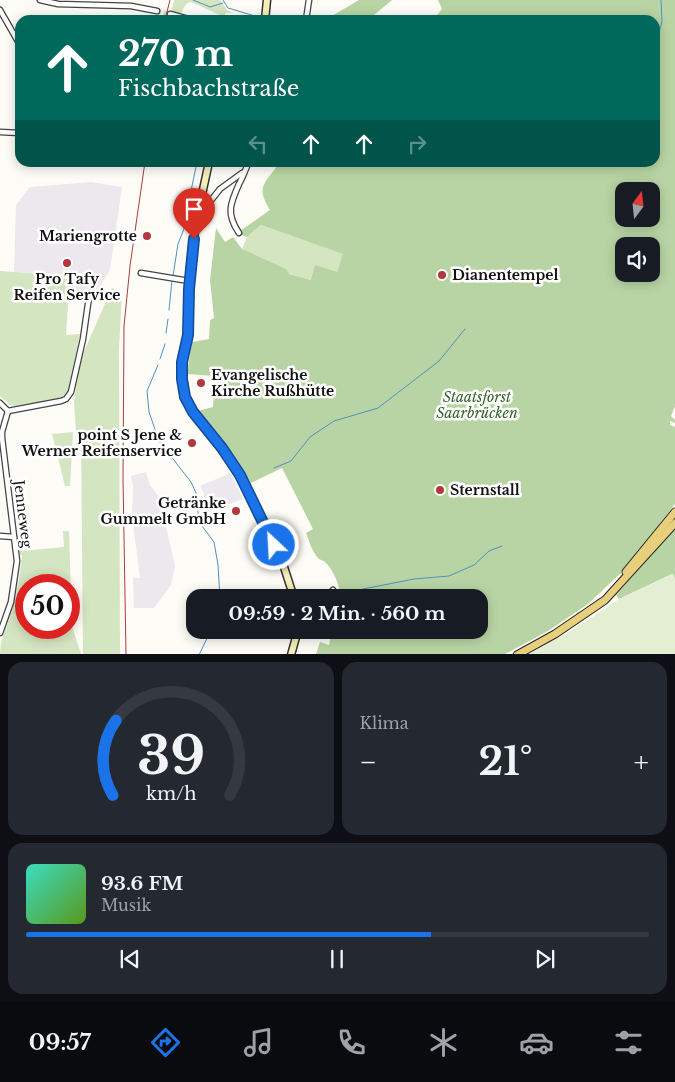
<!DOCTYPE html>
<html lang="de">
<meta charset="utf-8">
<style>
body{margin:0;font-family:"Libre Baskerville",serif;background:#242831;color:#f1f3f6;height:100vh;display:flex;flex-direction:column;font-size:19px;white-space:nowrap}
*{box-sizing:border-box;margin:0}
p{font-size:16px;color:#9ea1a6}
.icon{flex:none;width:28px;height:28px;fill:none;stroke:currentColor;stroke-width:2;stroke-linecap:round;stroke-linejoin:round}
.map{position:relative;height:654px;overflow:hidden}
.drawer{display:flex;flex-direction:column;gap:8px;padding:8px;background:#0d0f14;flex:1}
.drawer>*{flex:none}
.top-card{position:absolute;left:15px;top:15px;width:645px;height:152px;border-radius:15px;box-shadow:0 2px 12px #0003;background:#00695c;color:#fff;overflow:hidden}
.needle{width:32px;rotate:15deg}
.tools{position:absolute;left:615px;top:182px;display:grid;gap:10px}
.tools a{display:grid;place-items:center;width:45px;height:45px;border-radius:10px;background:#171b24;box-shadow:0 2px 12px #0003;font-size:25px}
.speed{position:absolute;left:15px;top:574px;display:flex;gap:10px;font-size:25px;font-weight:700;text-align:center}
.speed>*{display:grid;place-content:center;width:65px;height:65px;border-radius:50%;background:#171b24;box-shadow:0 2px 12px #0003;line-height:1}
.speed .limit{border:8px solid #d22;background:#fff;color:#111}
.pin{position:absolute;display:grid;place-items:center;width:42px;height:42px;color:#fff;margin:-51px -21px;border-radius:50% 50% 50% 0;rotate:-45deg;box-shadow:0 0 5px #0007}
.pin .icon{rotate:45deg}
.me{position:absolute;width:55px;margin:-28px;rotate:335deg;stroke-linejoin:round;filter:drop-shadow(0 0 4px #0008)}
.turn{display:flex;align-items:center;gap:18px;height:105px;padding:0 20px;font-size:22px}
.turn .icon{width:65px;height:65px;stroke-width:2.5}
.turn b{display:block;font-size:35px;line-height:42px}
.lanes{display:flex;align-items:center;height:48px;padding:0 20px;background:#0003;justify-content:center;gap:25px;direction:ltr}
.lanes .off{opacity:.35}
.big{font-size:38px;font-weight:700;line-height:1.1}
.drawer .widget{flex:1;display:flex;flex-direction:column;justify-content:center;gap:8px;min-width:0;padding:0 18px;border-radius:15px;background:#242831}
.drawer .dial{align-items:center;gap:0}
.dial svg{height:130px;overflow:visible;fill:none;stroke:#363941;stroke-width:7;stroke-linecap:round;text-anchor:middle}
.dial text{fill:#f1f3f6;stroke:none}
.song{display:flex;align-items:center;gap:15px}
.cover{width:60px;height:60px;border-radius:8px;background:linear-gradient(135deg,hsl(170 70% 55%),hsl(90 70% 35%))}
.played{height:5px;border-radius:2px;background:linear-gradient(90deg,#1a73e8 65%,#363941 65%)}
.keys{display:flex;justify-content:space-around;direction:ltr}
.heat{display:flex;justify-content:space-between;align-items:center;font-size:28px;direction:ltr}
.drawer .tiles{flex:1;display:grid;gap:8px;grid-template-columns:1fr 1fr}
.widget:last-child{grid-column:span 2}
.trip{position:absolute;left:186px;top:589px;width:302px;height:50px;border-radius:15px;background:#171b24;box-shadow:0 2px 12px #0003;font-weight:700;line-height:50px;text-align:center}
.menu{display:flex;height:80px;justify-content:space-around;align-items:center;background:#090b0e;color:#9ea1a6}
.menu .icon{width:35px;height:35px}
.menu .selected{color:#1a73e8}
.menu b{font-size:22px;color:#f1f3f6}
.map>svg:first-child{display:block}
</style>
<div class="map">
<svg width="675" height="655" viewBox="0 0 675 655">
<rect width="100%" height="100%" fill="#fefcf6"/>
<g fill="#ede7ee">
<polygon points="91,182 122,187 110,270 93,297 69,295 70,275 14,272 16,205 30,187"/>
<polygon points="146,472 150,485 159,497 175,566 171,585 154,608 134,608 133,578 140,578 132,516 133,485 131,476"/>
<polygon points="231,473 243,499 204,513 204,493 200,486"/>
</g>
<g fill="#d4e5c2" fill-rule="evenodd">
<path d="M174 0H220L227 10 232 13H226L224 17 191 2C185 3 183 9 181 14L171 13Z"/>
<polygon points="261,225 344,254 337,272 311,280 289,274 242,249 247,237"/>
<polygon points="0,271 70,276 66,335 80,334 68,391 64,395 60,398 15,406 10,405 0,396"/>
<polygon points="112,288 122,293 119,348 120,654 83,654 81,433 76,432 74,402 78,370 82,356"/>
<polygon points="73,432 70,486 65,486 52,434"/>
<path d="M63 531H69L72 626 81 654H0C0 637 9 623 13 606 18 589 20 572 22 555H20L18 543 22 551 64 547ZM26 585H69V628H26Z"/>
</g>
<g fill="#b9d4a4" fill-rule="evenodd">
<polygon points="359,0 392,0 368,20 325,20"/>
<path d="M438 0H675V406L671 416 675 420V423L670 421V425L675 427V504L624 570 588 604 548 631 505 654H316L320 642 329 645 332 630H480V598L340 597C341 588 333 569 325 562 324 561 318 559 318 558 312 552 309 540 306 533L313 529 282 468 251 483 231 452 197 411 213 407 215 376 187 374 192 342 209 339 210 320 214 318 210 280 216 228 225 242 233 237 242 249 286 269 289 274 311 280 315 265 337 272 343 254 261 225 247 237 243 236 240 231 270 210C255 186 265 184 279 163L655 162V20H433L442 9ZM624 191H651V219H624ZM624 246H651V274H624Z"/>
<polygon points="675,529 675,579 672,574 619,599 616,595"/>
</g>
<polygon fill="#e4eed3" points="673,574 675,579 675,654 530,654 585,622 619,599"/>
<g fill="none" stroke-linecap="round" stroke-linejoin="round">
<g stroke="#5091bd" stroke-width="1">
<polyline points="193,0 210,7 223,3"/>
<polyline points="223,0 228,8 255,16 257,20"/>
<polyline points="655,48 662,21 661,0"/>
<polyline points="173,276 178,244 187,221 187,210 197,162"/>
<polyline points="169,310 172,280"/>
<polyline points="166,333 168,319"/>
<polyline points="160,359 165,344"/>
<polyline points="158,365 147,391 149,412 159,441 191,482 196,493 199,522 214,542 218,565 220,598"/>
<polyline points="274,468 291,461 310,437 334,421 378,408 439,361 465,329"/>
<polyline points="363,589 414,579 449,576 474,565 489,551 502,546"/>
<polyline points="330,598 343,591 351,592"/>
<polyline points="199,655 211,630"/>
</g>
<polyline stroke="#dad9d4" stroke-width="4.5" stroke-dasharray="4.5 2" stroke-linecap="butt" points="157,11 170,14"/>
<g stroke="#444" stroke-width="7">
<g id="street">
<polyline points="40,0 58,4 131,6 157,11"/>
<polyline points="0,10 20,45"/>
<polyline points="170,14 192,20"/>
<polyline points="306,20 309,0"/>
<polyline points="0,132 20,133"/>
<polyline points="198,215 201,213 220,189 242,173"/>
<path d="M239 233C226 214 230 204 239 184 243 177 245 170 249 162"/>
<polyline points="141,273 189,281"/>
<polyline points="0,403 8,411"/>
<polyline points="8,411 61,401 66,399 71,392 83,339 89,297"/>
<polyline points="0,536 14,537"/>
<polyline points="325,598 333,590"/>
<polyline points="0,633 11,602 17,561 2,438 2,432 8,411"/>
</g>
</g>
<g stroke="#333" stroke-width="9">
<g id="secondary">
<polyline points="265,20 267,0"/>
<polyline points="209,162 196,222 188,293 188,335 182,363 183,388 185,397 193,412 228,456 248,491 284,567 294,598"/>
<polyline points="291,655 298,630"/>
</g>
</g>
<g stroke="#222" stroke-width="9">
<g id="primary">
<polyline points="626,572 675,512"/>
<polyline points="517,655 555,634 605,600 675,523"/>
</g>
</g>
<use href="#street" stroke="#fff" stroke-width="4.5"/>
<use href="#secondary" stroke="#f5efb9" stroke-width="6"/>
<use href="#primary" stroke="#e8cf7c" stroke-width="7"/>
<g stroke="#b1393e" stroke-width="1">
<polyline points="165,20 170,0"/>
<polyline points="126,655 123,477 124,326 130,266 145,162"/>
</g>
</g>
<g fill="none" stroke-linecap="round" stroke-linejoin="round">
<g stroke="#114b97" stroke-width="12">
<polyline id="route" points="194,239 189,289 188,335 182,362 182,379 185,397 193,412 222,448 240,475 274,545"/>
</g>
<use href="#route" stroke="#1a73e8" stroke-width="9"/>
</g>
<g fill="#b1393e" stroke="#fff" stroke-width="2">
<circle cx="147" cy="236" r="5"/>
<circle cx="67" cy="263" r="5"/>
<circle cx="442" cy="275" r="5"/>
<circle cx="201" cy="383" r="5"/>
<circle cx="192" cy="443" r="5"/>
<circle cx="440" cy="490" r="5"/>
<circle cx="236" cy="511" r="5"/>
</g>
<g text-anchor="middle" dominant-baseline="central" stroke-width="5" stroke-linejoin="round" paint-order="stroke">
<g font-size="14" font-weight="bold" fill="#111" stroke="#fff" text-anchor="end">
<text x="137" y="236">Mariengrotte</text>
<text x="452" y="275" text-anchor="start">Dianentempel</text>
<text x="67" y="279" text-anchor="middle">Pro Tafy<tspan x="67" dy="16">Reifen Service</tspan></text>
<text x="211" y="375" text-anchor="start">Evangelische<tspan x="211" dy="16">Kirche Rußhütte</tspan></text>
<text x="182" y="435">point S Jene &amp;<tspan x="182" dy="16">Werner Reifenservice</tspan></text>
<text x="450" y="490" text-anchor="start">Sternstall</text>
<text x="226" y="503">Getränke<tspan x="226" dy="16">Gummelt GmbH</tspan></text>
</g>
<g font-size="14" font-style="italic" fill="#346228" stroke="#fff">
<text x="477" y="397">Staatsforst<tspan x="477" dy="16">Saarbrücken</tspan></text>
</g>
<g font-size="14" fill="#111" stroke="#fff">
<text transform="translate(23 514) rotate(83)">Jenneweg</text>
</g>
</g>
</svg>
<div class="tools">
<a><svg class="needle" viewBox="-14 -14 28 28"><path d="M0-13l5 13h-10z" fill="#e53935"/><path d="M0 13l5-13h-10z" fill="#9ea1a6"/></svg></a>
<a><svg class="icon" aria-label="sound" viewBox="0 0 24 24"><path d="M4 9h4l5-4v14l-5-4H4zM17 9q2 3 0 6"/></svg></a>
</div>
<div class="speed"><div class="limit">50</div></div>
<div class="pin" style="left:194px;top:239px;background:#d93025"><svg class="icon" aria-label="arrive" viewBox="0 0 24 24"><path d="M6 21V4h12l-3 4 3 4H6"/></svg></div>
<svg class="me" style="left:274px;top:545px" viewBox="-20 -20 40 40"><circle r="17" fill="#1a73e8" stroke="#fff" stroke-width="3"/><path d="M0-11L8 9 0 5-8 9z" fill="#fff"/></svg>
<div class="trip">09:59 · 2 Min. · 560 m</div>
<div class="top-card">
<div class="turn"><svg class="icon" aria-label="ahead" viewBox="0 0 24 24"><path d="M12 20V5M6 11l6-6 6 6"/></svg><div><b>270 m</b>Fischbachstraße</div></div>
<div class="lanes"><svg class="icon off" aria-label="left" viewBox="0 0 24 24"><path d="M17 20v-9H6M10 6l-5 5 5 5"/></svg><svg class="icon" aria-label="ahead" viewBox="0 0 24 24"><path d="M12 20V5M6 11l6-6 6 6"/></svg><svg class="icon" aria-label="ahead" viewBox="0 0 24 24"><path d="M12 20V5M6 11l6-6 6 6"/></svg><svg class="icon off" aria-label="right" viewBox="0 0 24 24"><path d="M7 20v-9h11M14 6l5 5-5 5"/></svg></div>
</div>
</div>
<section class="drawer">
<div class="tiles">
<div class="widget dial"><svg viewBox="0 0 100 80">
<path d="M14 69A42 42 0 1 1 86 69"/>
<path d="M14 69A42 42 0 0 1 16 23" stroke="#1a73e8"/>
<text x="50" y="56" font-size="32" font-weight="700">39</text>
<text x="50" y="72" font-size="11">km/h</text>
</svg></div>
<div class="widget"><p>Klima</p>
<div class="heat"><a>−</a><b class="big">21°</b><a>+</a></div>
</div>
<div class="widget">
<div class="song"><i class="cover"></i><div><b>93.6 FM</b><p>Musik</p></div></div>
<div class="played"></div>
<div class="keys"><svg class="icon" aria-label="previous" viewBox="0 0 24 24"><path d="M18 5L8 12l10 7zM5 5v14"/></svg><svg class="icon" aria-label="pause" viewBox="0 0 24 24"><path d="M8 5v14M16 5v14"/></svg><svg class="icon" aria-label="next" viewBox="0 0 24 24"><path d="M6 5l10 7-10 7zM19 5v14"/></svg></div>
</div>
</div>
</section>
<nav class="menu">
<b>09:57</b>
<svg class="icon selected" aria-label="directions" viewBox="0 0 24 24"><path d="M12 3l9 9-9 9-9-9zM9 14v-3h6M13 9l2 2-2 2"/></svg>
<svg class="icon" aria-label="music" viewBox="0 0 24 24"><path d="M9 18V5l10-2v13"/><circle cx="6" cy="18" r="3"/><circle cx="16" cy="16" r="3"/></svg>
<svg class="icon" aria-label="phone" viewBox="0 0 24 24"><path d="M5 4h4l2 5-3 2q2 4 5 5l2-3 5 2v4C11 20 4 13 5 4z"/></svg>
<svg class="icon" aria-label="climate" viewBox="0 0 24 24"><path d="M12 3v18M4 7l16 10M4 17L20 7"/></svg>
<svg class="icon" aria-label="car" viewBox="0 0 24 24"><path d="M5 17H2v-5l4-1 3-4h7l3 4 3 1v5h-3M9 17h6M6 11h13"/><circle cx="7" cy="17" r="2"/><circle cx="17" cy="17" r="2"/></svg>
<svg class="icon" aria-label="filters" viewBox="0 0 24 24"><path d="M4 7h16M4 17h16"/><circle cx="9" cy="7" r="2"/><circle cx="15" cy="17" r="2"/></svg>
</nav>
